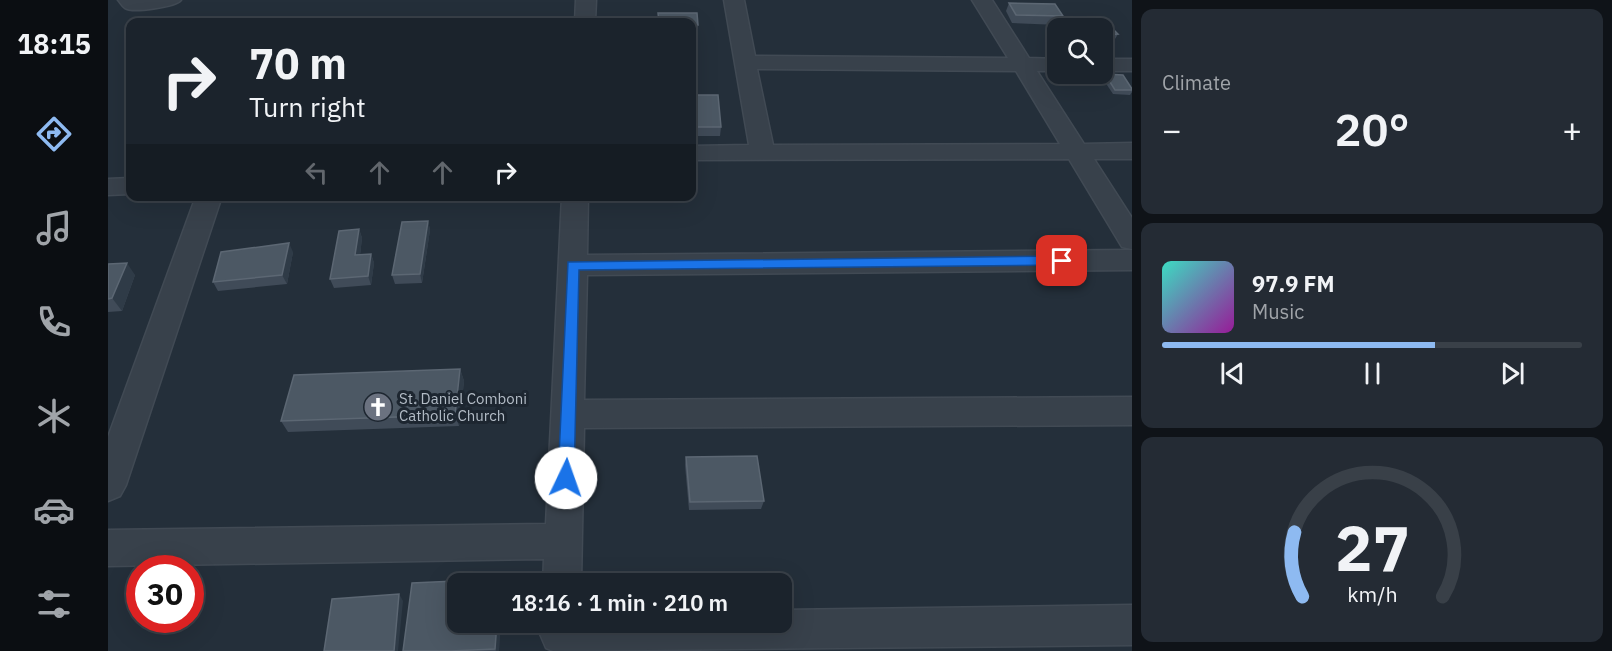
<!DOCTYPE html>
<meta charset="utf-8">
<style>
body{margin:0;font-family:"IBM Plex Sans",sans-serif;background:#242b34;color:#f1f3f6;height:100vh;display:flex;flex-direction:column;font-size:22px;white-space:nowrap}
*{box-sizing:border-box;margin:0}
p{font-size:20px;color:#a0a4a9}
.icon{flex:none;width:33px;height:33px;fill:none;stroke:currentColor;stroke-width:2;stroke-linecap:round;stroke-linejoin:round}
.map{position:relative;flex:1;overflow:hidden}
.details{display:flex;flex-direction:column;gap:9px;padding:9px;background:#0f1318;width:480px}
.details>*{flex:none}
.top-card{position:absolute;left:18px;top:18px;width:570px;height:183px;border-radius:12px;box-shadow:0 6px 24px #0002,0 0 0 2px #394048;background:#1b232c;color:#f1f3f6;overflow:hidden}
.buttons{position:absolute;left:939px;top:18px;display:grid;gap:12px}
.buttons a{display:grid;place-items:center;width:66px;height:66px;border-radius:12px;background:#1b232c;box-shadow:0 6px 24px #0002,0 0 0 2px #394048;font-size:30px}
.speed{position:absolute;left:18px;top:555px;display:flex;gap:12px;font-size:30px;font-weight:700;text-align:center}
.speed>*{display:grid;place-content:center;width:78px;height:78px;border-radius:50%;background:#1b232c;box-shadow:0 6px 24px #0002,0 0 0 2px #394048;line-height:1}
.speed .limit{border:9px solid #d22;background:#fff;color:#111}
.pin{position:absolute;display:grid;place-items:center;width:51px;height:51px;color:#fff;margin:-26px;border-radius:12px;box-shadow:0 3px 9px #0006}
.me{position:absolute;width:66px;margin:-33px;rotate:3deg;stroke-linejoin:round;filter:drop-shadow(0 0 4px #0008)}
.turn{display:flex;align-items:center;gap:21px;height:126px;padding:0 24px;font-size:27px}
.turn .icon{width:78px;height:78px;stroke-width:2.5}
.turn b{display:block;font-size:42px;line-height:51px}
.lanes{display:flex;align-items:center;height:57px;padding:0 24px;background:#0003;justify-content:center;gap:30px;direction:ltr}
.lanes .off{opacity:.35}
.big{font-size:45px;font-weight:600;line-height:1.1}
.details .tile{flex:1;display:flex;flex-direction:column;justify-content:center;gap:9px;min-width:0;padding:0 21px;border-radius:12px;background:#242b34}
.details .dial{align-items:center;gap:0}
.dial svg{height:156px;overflow:visible;fill:none;stroke:#394048;stroke-width:7;stroke-linecap:round;text-anchor:middle}
.dial text{fill:#f1f3f6;stroke:none}
.song{display:flex;align-items:center;gap:18px}
.cover{width:72px;height:72px;border-radius:9px;background:linear-gradient(135deg,hsl(170 70% 55%),hsl(300 70% 35%))}
.played{height:6px;border-radius:3px;background:linear-gradient(90deg,#8ebaf1 65%,#394048 65%)}
.keys{display:flex;justify-content:space-around;direction:ltr}
.heat{display:flex;justify-content:space-between;align-items:center;font-size:33px;direction:ltr}
.trip{position:absolute;left:339px;top:573px;width:345px;height:60px;border-radius:12px;background:#1b232c;box-shadow:0 6px 24px #0002,0 0 0 2px #394048;font-weight:600;line-height:60px;text-align:center}
main{display:flex;flex:1;min-height:0}
.menu{display:flex;flex-direction:column;width:108px;justify-content:space-around;align-items:center;background:#0b0e12;color:#a0a4a9}
.menu .icon{width:42px;height:42px}
.menu .active{color:#8ebaf1}
.menu b{font-size:27px;color:#f1f3f6}
.map>svg:first-child{display:block}
</style>
<main>
<nav class="menu">
<b>18:15</b>
<svg class="icon active" aria-label="directions" viewBox="0 0 24 24"><path d="M12 3l9 9-9 9-9-9zM9 14v-3h6M13 9l2 2-2 2"/></svg>
<svg class="icon" aria-label="music" viewBox="0 0 24 24"><path d="M9 18V5l10-2v13"/><circle cx="6" cy="18" r="3"/><circle cx="16" cy="16" r="3"/></svg>
<svg class="icon" aria-label="phone" viewBox="0 0 24 24"><path d="M5 4h4l2 5-3 2q2 4 5 5l2-3 5 2v4C11 20 4 13 5 4z"/></svg>
<svg class="icon" aria-label="climate" viewBox="0 0 24 24"><path d="M12 3v18M4 7l16 10M4 17L20 7"/></svg>
<svg class="icon" aria-label="car" viewBox="0 0 24 24"><path d="M5 17H2v-5l4-1 3-4h7l3 4 3 1v5h-3M9 17h6M6 11h13"/><circle cx="7" cy="17" r="2"/><circle cx="17" cy="17" r="2"/></svg>
<svg class="icon" aria-label="filters" viewBox="0 0 24 24"><path d="M4 7h16M4 17h16"/><circle cx="9" cy="7" r="2"/><circle cx="15" cy="17" r="2"/></svg>
</nav>
<div class="map">
<svg width="1024" height="651" viewBox="0 0 1024 651">
<rect width="100%" height="100%" fill="#242f3a"/>
<g fill="none" stroke-linecap="round" stroke-linejoin="round">
<g stroke="#414a54" stroke-width="3">
<g id="minor">
<path d="M10 0H73C68 7 24 13 17 8 14 6 12 2 10 0Z"/>
<polygon points="468,0 488,0 487,22 467,22"/>
<path d="M616 0H636L647 56 900 58 864 0H884L921 58 950 59V71H929L976 144 1024 143V159H986L1024 218V249L1014 247 961 159 584 160V146L641 145ZM649 69 908 71 952 144 665 145Z"/>
<rect x="994" y="59" width="30" height="12"/>
<polygon points="22,178 22,194 0,195 0,179"/>
<polygon points="88,196 114,196 18,485 12,496 0,501 0,437"/>
<polygon points="454,196 480,196 479,255 1024,250 1024,270 479,275 476,400 1024,397 1024,425 476,428 473,584 435,584 436,559 0,566 0,530 438,524"/>
<polygon points="1024,605 1024,645 445,651 438,648 432,634 437,622 674,622 674,610"/>
</g>
</g>
<use href="#minor" fill="#38414b" fill-rule="evenodd"/>
</g>
<g fill="#404b58">
<polygon points="901,3 955,16 951,25 904,23 898,11"/>
<polygon points="550,13 589,13 590,25 590,33 584,33 584,22 550,22"/>
<polygon points="979,23 999,23 1010,34 1007,39 994,39 994,28 977,28"/>
<polygon points="997,74 1024,89 1024,92 1022,95 1005,94 995,79"/>
<polygon points="584,95 613,127 612,136 584,136"/>
<polygon points="320,221 322,230 314,283 287,284 284,275"/>
<polygon points="251,229 254,238 252,255 263,254 266,263 263,285 226,288 222,279"/>
<polygon points="185,252 179,284 110,291 105,282"/>
<polygon points="0,264 27,275 14,311 0,312"/>
<polygon points="352,369 356,381 351,426 180,432 173,421"/>
<polygon points="578,457 656,501 653,509 581,510 577,465"/>
<polygon points="391,579 393,584 350,584 350,622 392,622 391,651 295,651 304,583"/>
</g>
<g fill="#2f3b47">
<polygon points="320,221 322,230 314,283 312,274"/>
<polygon points="251,229 254,238 251,264 247,255"/>
<polygon points="181,243 185,252 179,284 174,275"/>
<polygon points="263,254 266,263 263,285 260,276"/>
<polygon points="19,263 27,275 14,311 4,298"/>
<polygon points="352,369 356,381 351,426 347,415"/>
<polygon points="291,594 295,601 290,651 286,651"/>
<polygon points="389,622 392,622 391,651 388,651 387,649"/>
</g>
<g fill="#4c5864" stroke="#5c6773" stroke-width="1.5">
<polygon points="901,3 947,4 955,16 908,15"/>
<polygon points="550,13 589,13 590,25 584,25 584,22 551,22"/>
<polygon points="979,23 999,23 1010,34 994,35 994,28 984,28"/>
<polygon points="997,74 1015,75 1024,89 1024,90 1007,90"/>
<polygon points="584,95 610,95 613,127 584,127"/>
<polygon points="320,221 312,274 284,275 294,222"/>
<polygon points="251,229 247,255 263,254 260,276 222,279 231,231"/>
<polygon points="181,243 174,275 105,282 113,252"/>
<polygon points="19,263 4,298 0,299 0,264"/>
<polygon points="352,369 347,415 173,421 186,375"/>
<polygon points="649,456 656,501 582,502 578,457"/>
<polygon points="391,579 391,584 350,584 350,622 389,622 387,649 342,651 295,651 304,583"/>
<polygon points="291,594 286,651 216,651 224,599"/>
</g>
<polygon fill="#1a73e8" stroke="#114b97" stroke-width="1.5" points="954,256 960,261 954,265 471,270 466,478 464,483 458,485 452,483 450,478 460,262"/>
<defs>
<g id="church-disc" transform="scale(1.5)"><circle r="9.5" fill="#6b7280" stroke="#1d2630"/><path d="M-1.2-6h2.4v3.5h3.3v2.4h-3.3V6h-2.4V-.1h-3.3v-2.4h3.3Z" fill="#fff"/></g>
</defs>
<g fill-rule="evenodd">
<use href="#church-disc" x="270" y="407"/>
</g>
<g text-anchor="middle" dominant-baseline="central" stroke-width="6" stroke-linejoin="round" paint-order="stroke">
<g font-size="15" fill="#b3bcc6" stroke="#1d2630" text-anchor="start">
<text x="291" y="398">St. Daniel Comboni<tspan x="291" dy="17">Catholic Church</tspan></text>
</g>
</g>
</svg>
<div class="buttons">
<a><svg class="icon" aria-label="search" viewBox="0 0 24 24"><circle cx="10" cy="10" r="6"/><path d="M15 15l6 6"/></svg></a>
</div>
<div class="speed"><div class="limit">30</div></div>
<div class="pin" style="left:954px;top:261px;background:#d93025"><svg class="icon" aria-label="arrive" viewBox="0 0 24 24"><path d="M6 21V4h12l-3 4 3 4H6"/></svg></div>
<svg class="me" style="left:458px;top:478px" viewBox="-20 -20 40 40"><circle r="19" fill="#fff"/><path d="M0-13L10 11 0 6-10 11z" fill="#1a73e8"/></svg>
<div class="trip">18:16 · 1 min · 210 m</div>
<div class="top-card">
<div class="turn"><svg class="icon" aria-label="right" viewBox="0 0 24 24"><path d="M7 20v-9h11M14 6l5 5-5 5"/></svg><div><b>70 m</b>Turn right</div></div>
<div class="lanes"><svg class="icon off" aria-label="left" viewBox="0 0 24 24"><path d="M17 20v-9H6M10 6l-5 5 5 5"/></svg><svg class="icon off" aria-label="ahead" viewBox="0 0 24 24"><path d="M12 20V5M6 11l6-6 6 6"/></svg><svg class="icon off" aria-label="ahead" viewBox="0 0 24 24"><path d="M12 20V5M6 11l6-6 6 6"/></svg><svg class="icon" aria-label="right" viewBox="0 0 24 24"><path d="M7 20v-9h11M14 6l5 5-5 5"/></svg></div>
</div>
</div>
<section class="details">
<div class="tile"><p>Climate</p>
<div class="heat"><a>−</a><b class="big">20°</b><a>+</a></div>
</div>
<div class="tile">
<div class="song"><i class="cover"></i><div><b>97.9 FM</b><p>Music</p></div></div>
<div class="played"></div>
<div class="keys"><svg class="icon" aria-label="previous" viewBox="0 0 24 24"><path d="M18 5L8 12l10 7zM5 5v14"/></svg><svg class="icon" aria-label="pause" viewBox="0 0 24 24"><path d="M8 5v14M16 5v14"/></svg><svg class="icon" aria-label="next" viewBox="0 0 24 24"><path d="M6 5l10 7-10 7zM19 5v14"/></svg></div>
</div>
<div class="tile dial"><svg viewBox="0 0 100 80">
<path d="M14 69A42 42 0 1 1 86 69"/>
<path d="M14 69A42 42 0 0 1 10 36" stroke="#8ebaf1"/>
<text x="50" y="56" font-size="32" font-weight="700">27</text>
<text x="50" y="72" font-size="11">km/h</text>
</svg></div>
</section>
</main>
